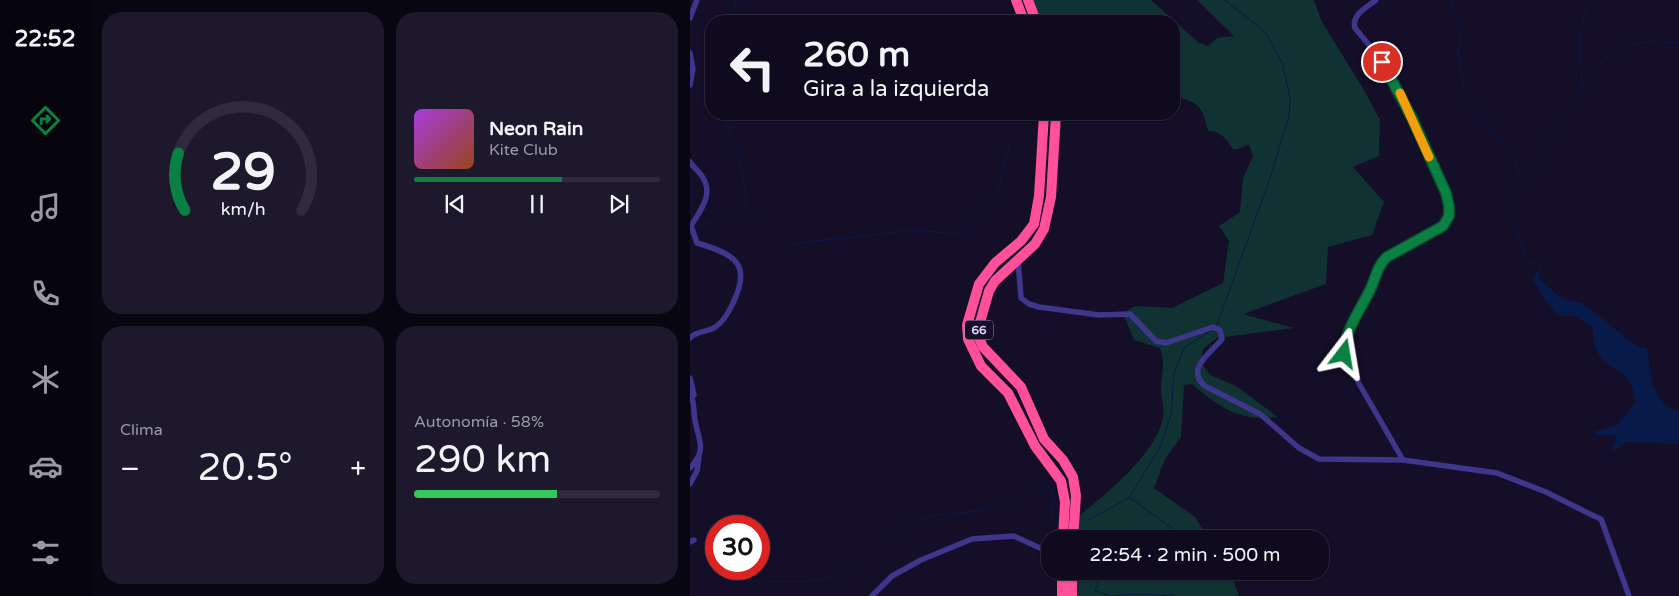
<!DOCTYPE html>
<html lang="es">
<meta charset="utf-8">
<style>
body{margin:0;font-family:"Varela Round",sans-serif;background:#1d182b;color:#f1f3f6;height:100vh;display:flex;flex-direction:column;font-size:19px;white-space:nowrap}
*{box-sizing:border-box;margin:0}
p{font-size:16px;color:#9b9aa4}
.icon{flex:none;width:28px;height:28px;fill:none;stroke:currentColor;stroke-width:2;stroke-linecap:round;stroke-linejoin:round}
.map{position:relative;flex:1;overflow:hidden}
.side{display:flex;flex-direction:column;gap:12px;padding:12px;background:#080610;width:600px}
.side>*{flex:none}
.top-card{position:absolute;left:15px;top:15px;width:475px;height:105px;border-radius:20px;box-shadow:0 1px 4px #0004,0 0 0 1px #2f2b3c;background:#0f0a1e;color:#f1f3f6;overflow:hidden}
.speed{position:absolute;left:15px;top:515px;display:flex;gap:10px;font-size:25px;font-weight:700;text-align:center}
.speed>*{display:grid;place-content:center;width:65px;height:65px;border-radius:50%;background:#0f0a1e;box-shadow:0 1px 4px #0004,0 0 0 1px #2f2b3c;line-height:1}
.speed .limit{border:8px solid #d22;background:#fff;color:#111}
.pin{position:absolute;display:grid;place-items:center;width:42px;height:42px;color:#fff;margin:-21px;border:2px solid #fff;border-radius:50%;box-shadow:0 1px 5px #0007}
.me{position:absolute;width:55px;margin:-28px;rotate:14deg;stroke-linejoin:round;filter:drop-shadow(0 0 4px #0008)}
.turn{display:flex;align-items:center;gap:18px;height:105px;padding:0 15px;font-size:22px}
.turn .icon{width:65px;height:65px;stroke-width:2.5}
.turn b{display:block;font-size:35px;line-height:42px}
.big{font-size:38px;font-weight:600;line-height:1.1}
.side .card{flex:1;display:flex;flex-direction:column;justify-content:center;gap:8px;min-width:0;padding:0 18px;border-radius:20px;background:#1d182b}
.side .dial{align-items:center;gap:0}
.dial svg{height:130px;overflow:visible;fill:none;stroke:#2f2b3c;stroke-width:7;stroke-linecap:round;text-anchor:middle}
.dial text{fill:#f1f3f6;stroke:none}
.song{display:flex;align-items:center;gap:15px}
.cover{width:60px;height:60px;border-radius:8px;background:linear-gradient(135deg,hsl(280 70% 55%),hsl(20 70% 35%))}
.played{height:5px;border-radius:2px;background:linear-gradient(90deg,#0b8043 60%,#2f2b3c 60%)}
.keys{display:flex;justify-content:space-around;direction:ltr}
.heat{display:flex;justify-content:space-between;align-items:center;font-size:28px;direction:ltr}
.charge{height:8px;border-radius:4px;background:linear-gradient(90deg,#34c759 58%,#2f2b3c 0)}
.side .tiles{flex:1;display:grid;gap:12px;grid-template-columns:repeat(2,1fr)}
.trip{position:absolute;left:351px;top:530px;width:288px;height:50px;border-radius:20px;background:#0f0a1e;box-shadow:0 1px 4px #0004,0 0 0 1px #2f2b3c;font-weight:600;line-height:50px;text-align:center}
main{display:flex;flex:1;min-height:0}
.tab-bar{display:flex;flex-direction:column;width:90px;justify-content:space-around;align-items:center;background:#06040c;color:#9b9aa4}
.tab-bar .icon{width:35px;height:35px}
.tab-bar .on{color:#0b8043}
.tab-bar b{font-size:22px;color:#f1f3f6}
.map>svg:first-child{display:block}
</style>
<main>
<nav class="tab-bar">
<b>22:52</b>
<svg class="icon on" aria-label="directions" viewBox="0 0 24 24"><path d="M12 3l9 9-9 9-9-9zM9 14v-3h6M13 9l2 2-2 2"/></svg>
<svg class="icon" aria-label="music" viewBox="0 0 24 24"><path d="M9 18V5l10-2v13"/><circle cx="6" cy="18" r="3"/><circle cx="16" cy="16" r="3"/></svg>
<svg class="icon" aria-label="phone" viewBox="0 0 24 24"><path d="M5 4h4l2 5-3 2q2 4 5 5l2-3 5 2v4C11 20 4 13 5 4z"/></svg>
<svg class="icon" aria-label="climate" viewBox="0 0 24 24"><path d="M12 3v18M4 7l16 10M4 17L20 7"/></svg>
<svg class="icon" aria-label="car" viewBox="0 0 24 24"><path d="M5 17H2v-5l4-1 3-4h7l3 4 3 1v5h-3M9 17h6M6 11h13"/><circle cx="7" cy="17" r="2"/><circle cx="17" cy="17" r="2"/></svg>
<svg class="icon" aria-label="filters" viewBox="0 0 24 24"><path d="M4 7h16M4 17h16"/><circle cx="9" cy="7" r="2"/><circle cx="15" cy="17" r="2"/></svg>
</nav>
<section class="side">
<div class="tiles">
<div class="card dial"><svg viewBox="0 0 100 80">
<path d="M14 69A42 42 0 1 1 86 69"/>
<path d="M14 69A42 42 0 0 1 10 34" stroke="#0b8043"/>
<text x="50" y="56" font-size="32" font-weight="700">29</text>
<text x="50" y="72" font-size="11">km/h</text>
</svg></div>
<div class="card">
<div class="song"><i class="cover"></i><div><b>Neon Rain</b><p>Kite Club</p></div></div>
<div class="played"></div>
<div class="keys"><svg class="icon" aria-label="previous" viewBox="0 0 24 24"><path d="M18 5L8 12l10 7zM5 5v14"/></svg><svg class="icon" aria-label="pause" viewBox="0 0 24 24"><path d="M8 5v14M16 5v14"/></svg><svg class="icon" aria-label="next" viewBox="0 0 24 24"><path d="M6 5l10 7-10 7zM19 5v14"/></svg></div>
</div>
<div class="card"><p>Clima</p>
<div class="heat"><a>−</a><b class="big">20.5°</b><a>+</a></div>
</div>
<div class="card"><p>Autonomía · 58%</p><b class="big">290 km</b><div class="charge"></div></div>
</div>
</section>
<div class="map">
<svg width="989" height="596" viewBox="0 0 989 596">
<rect width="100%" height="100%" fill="#140e28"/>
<g fill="#103233">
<path d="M339 0H461L509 43 518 46 527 38 544 36 507 0H624L631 20 678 97 690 120 689 156 663 167 694 202 682 235 638 247 636 284 553 314 604 328 527 338 513 349 511 362 520 375 546 386 588 417C550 422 530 408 502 384L494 385 491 437 475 459 464 488 505 517 519 539H387L389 516C416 494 468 452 473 417 475 408 471 398 471 390 471 373 476 365 470 348L444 340 433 313 445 306 482 308 533 283 539 241 529 226 550 212 553 178 563 156 559 145 544 150C537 141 531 130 518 131 513 107 508 101 484 97V21H347Z"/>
<polygon points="385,571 540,571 549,596 386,596"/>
</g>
<path fill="#071a49" d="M849 269V279L873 299 892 303 948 347 957 348C961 371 960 405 989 412V444L935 442 924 451 921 447 927 438 923 435H908L903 432 927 425 945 403C944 366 914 373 904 345 903 341 903 334 903 329L886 315C881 316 875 318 870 315 863 312 844 286 843 278Z"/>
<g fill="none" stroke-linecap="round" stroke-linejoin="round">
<g stroke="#071a49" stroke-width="1">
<polyline points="761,0 770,34 768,54 774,88 791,119 807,135 825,159 832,179"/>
<polyline points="43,21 46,0"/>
<polyline points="21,71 18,76 21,84"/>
<polyline points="3,86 21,98"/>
<path d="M892 87C892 58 885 27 901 0"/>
<path d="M32 114C46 143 57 177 56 209"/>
<polyline points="4,228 56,211 72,220 99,244 226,230 275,235 309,188 320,140"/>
<path d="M849 269 851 264 847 261 836 263 825 219 815 207C823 193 833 182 842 169 862 141 901 58 932 47 949 40 971 42 989 43"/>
<polyline points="527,325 580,178 599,116 600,97 592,62 575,32 535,0"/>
<polyline points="440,498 488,532 479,539"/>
<polyline points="398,520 439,498 470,447 481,414 484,373 494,348 520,331"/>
<polyline points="413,571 405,591 421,596"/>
<path d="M55 581C93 580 136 588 169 564 187 552 198 533 219 523 240 514 264 514 286 511 311 507 331 497 352 484L362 488 365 500 360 519 369 523"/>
<polyline points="423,596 445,594 483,596"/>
</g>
<g stroke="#3e368b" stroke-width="5.5">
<path d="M686 0C677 7 661 15 665 28 676 42 690 56 699 73 712 94 766 201 758 220 752 234 711 250 697 257 686 267 686 279 679 292 669 313 649 337 656 361L713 460"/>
<polyline points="0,18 7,0"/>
<polyline points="0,53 3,69 0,85"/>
<path d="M0 162C4 168 10 172 13 178 24 195 9 212 1 226L7 243C45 254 62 264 43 303 39 312 32 323 24 328 16 332 6 331 0 338"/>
<path d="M328 260 331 298 339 304 349 307 409 315 440 314 466 341 476 343 523 327 530 330 532 339C520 354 495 369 515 386L570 414 609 448 629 459 713 460 807 473 856 492 904 516 911 519 939 596"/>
<polyline points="0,378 4,395"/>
<path d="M0 393C5 403 3 409 5 420 8 440 18 449 0 468"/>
<polyline points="0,484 7,471 9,458"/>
<polyline points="0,542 4,540"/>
<polyline points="182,596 202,576 231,560 282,539 324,536 352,549 360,550"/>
</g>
<g stroke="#ff5099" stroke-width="10">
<polyline points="326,0 334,21"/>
<polyline points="338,0 346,21"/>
<polyline points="354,114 349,196 344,224 331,241 305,263 289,284 277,325 278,339 291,366 318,393 345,446 371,481 375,502 373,539"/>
<polyline points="366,114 361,197 354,229 345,244 305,281 299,291 289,326 289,338 293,347 331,387 354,439 373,460 383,477 386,496 383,539"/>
<polyline points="372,571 372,596"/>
<polyline points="382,596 382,571"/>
</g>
</g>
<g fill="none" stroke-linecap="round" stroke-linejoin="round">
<g stroke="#07532c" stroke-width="12">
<path id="route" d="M654 354C655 330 669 312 679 292 686 279 686 267 697 257L753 226 759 216V206L756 193 722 118 692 62"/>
</g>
<use href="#route" stroke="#0b8043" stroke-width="9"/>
<polyline stroke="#f59e0b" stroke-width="9" points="710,93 739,157"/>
</g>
<g text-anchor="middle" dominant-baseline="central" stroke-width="5" stroke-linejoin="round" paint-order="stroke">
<rect fill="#140e28" stroke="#a199be" stroke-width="1" x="275" y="320.5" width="28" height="19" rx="4"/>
<g font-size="12" font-weight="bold" fill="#ddd5ff">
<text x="289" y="330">66</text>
</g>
</g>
</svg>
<div class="speed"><div class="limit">30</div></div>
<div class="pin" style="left:692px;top:62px;background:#d93025"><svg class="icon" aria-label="arrive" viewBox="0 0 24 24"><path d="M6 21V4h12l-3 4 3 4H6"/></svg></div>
<svg class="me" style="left:654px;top:354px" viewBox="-20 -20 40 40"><path d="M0-17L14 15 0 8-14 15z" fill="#0b8043" stroke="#fff" stroke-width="4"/></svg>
<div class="trip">22:54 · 2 min · 500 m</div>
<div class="top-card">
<div class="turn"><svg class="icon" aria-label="left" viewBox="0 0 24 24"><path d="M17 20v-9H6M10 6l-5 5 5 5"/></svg><div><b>260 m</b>Gira a la izquierda</div></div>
</div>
</div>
</main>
